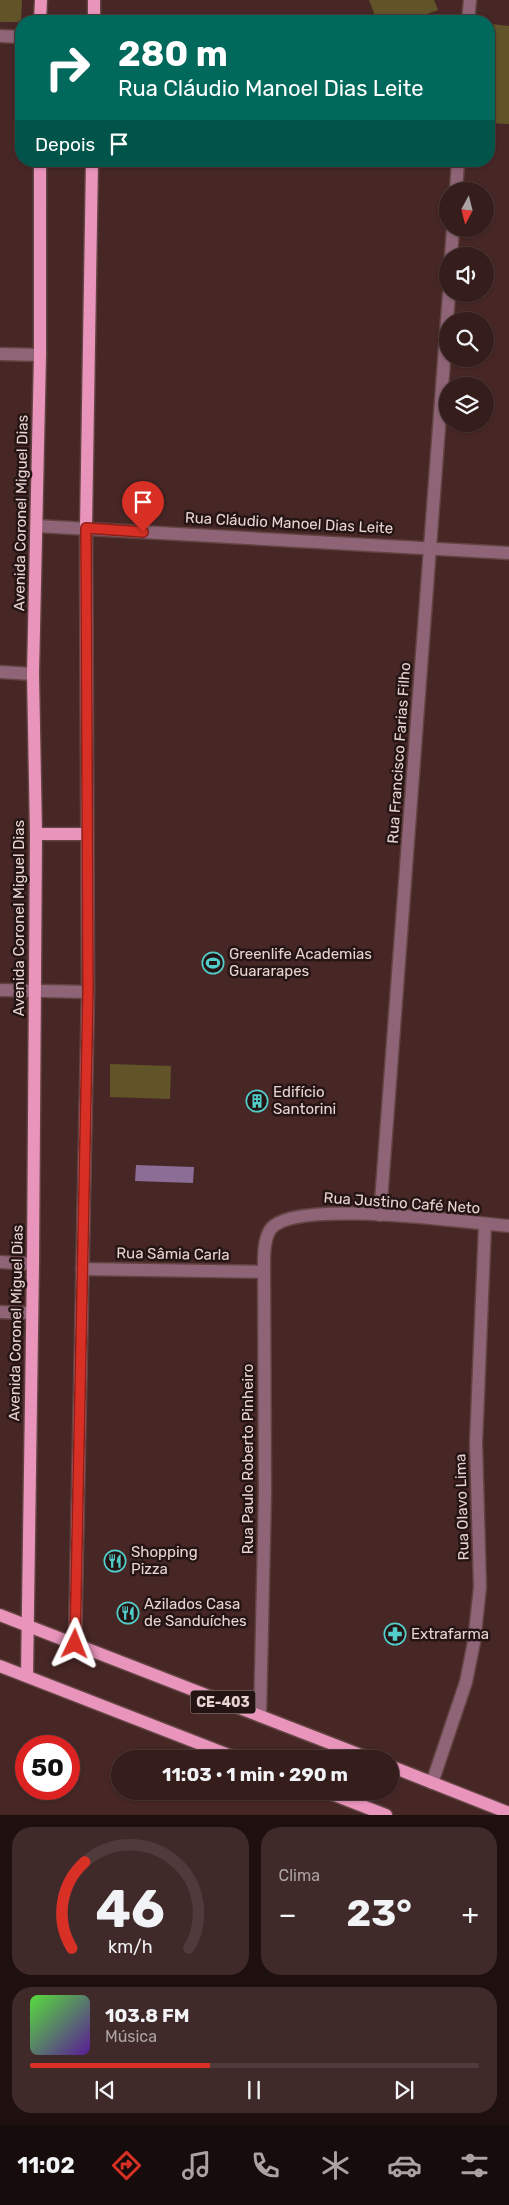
<!DOCTYPE html>
<html lang="pt">
<meta charset="utf-8">
<style>
body{margin:0;font-family:Rubik,sans-serif;background:#402a29;color:#f1f3f6;height:100vh;display:flex;flex-direction:column;font-size:19px;white-space:nowrap}
*{box-sizing:border-box;margin:0}
p{font-size:16px;color:#aaa2a3}
.icon{flex:none;width:28px;height:28px;fill:none;stroke:currentColor;stroke-width:2;stroke-linecap:round;stroke-linejoin:round}
.map{position:relative;height:1815px;overflow:hidden}
.drawer{display:flex;flex-direction:column;gap:12px;padding:12px;background:#1d100f;flex:1}
.drawer>*{flex:none}
.top-card{position:absolute;left:15px;top:15px;width:480px;height:152px;border-radius:20px;box-shadow:0 1px 4px #0004,0 0 0 1px #4f3b3b;background:#00695c;color:#fff;overflow:hidden}
.needle{width:32px;rotate:187deg}
.buttons{position:absolute;left:439px;top:182px;display:grid;gap:10px}
.buttons a{display:grid;place-items:center;width:55px;height:55px;border-radius:50%;background:#351d1c;box-shadow:0 1px 4px #0004,0 0 0 1px #4f3b3b;font-size:25px}
.speed{position:absolute;left:15px;top:1735px;display:flex;gap:10px;font-size:25px;font-weight:700;text-align:center}
.speed>*{display:grid;place-content:center;width:65px;height:65px;border-radius:50%;background:#351d1c;box-shadow:0 1px 4px #0004,0 0 0 1px #4f3b3b;line-height:1}
.speed .limit{border:8px solid #d22;background:#fff;color:#111}
.pin{position:absolute;display:grid;place-items:center;width:42px;height:42px;color:#fff;margin:-51px -21px;border-radius:50% 50% 50% 0;rotate:-45deg;box-shadow:0 0 5px #0007}
.pin .icon{rotate:45deg}
.me{position:absolute;width:55px;margin:-28px;rotate:2deg;stroke-linejoin:round;filter:drop-shadow(0 0 4px #0008)}
.turn{display:flex;align-items:center;gap:18px;height:105px;padding:0 20px;font-size:22px}
.turn .icon{width:65px;height:65px;stroke-width:2.5}
.turn b{display:block;font-size:35px;line-height:42px}
.then{display:flex;align-items:center;height:48px;padding:0 20px;background:#0003;gap:10px;font-size:19px}
.big{font-size:38px;font-weight:700;line-height:1.1}
.drawer .widget{flex:1;display:flex;flex-direction:column;justify-content:center;gap:8px;min-width:0;padding:0 18px;border-radius:20px;background:#402a29}
.drawer .dial{align-items:center;gap:0}
.dial svg{height:130px;overflow:visible;fill:none;stroke:#4f3b3b;stroke-width:7;stroke-linecap:round;text-anchor:middle}
.dial text{fill:#f1f3f6;stroke:none}
.song{display:flex;align-items:center;gap:15px}
.cover{width:60px;height:60px;border-radius:8px;background:linear-gradient(135deg,hsl(110 70% 55%),hsl(270 70% 35%))}
.played{height:5px;border-radius:2px;background:linear-gradient(90deg,#d93025 40%,#4f3b3b 40%)}
.keys{display:flex;justify-content:space-around;direction:ltr}
.heat{display:flex;justify-content:space-between;align-items:center;font-size:28px;direction:ltr}
.drawer .tiles{flex:1;display:grid;gap:12px;grid-template-columns:1fr 1fr}
.widget:last-child{grid-column:span 2}
.trip{position:absolute;left:111px;top:1750px;width:288px;height:50px;border-radius:25px;background:#351d1c;box-shadow:0 1px 4px #0004,0 0 0 1px #4f3b3b;font-weight:700;line-height:50px;text-align:center}
.tabs{display:flex;height:80px;justify-content:space-around;align-items:center;background:#150c0b;color:#aaa2a3}
.tabs .icon{width:35px;height:35px}
.tabs .on{color:#d93025}
.tabs b{font-size:22px;color:#f1f3f6}
.map>svg:first-child{display:block}
</style>
<div class="map">
<svg width="509" height="1815" viewBox="0 0 509 1815">
<rect width="100%" height="100%" fill="#472725"/>
<g fill="#625429">
<polygon points="0,0 22,0 21,22 0,22"/>
<polygon points="369,0 434,0 438,10 407,21 377,21"/>
<polygon points="491,24 509,26 509,124 489,123"/>
<polygon points="110,1064 171,1066 170,1099 110,1097"/>
</g>
<polygon fill="#8c6d96" points="136,1165 194,1167 193,1183 135,1181"/>
<g fill="none" stroke-linecap="round" stroke-linejoin="round">
<g stroke="#614341" stroke-width="15">
<g id="minor">
<polyline points="468,21 470,0"/>
<polyline points="0,36 21,37"/>
<polyline points="456,191 458,161"/>
<polyline points="451,256 453,229"/>
<polyline points="0,354 40,355"/>
<polyline points="37,526 509,553"/>
<polyline points="0,672 33,674"/>
<polyline points="0,990 88,992"/>
<polyline points="380,1215 449,294"/>
<polyline points="0,1262 33,1264"/>
<polyline points="82,1269 264,1272"/>
<polyline points="0,1312 32,1313"/>
<path d="M260 1716 265 1494 264 1272C264 1259 263 1242 270 1230 291 1197 469 1223 509 1226"/>
<polyline points="432,1783 466,1682 474,1642 480,1587 476,1443 485,1225"/>
</g>
</g>
<g stroke="#614341" stroke-width="15">
<g id="major">
<polyline points="40,21 41,0"/>
<polyline points="94,21 94,0"/>
<polyline points="36,834 87,834"/>
<polyline points="0,1615 371,1759"/>
<polyline points="75,1644 88,992 86,528 92,161"/>
<polyline points="0,1666 239,1759"/>
<polyline points="27,1676 33,1264 36,834 33,674 40,355 40,161"/>
<polyline points="390,1766 509,1813"/>
<polyline points="324,1791 386,1815"/>
</g>
</g>
<use href="#minor" stroke="#8e6476" stroke-width="12"/>
<use href="#major" stroke="#e994bb" stroke-width="12"/>
</g>
<g fill="none" stroke-linecap="round" stroke-linejoin="round">
<g stroke="#8d1f18" stroke-width="12">
<polyline id="route" points="75,1644 88,992 86,528 143,532"/>
</g>
<use href="#route" stroke="#d93025" stroke-width="9"/>
</g>
<defs>
<g id="stadium-ring" transform="scale(1.125)"><circle r="9.5" fill="#241514" stroke="#53cdc9" stroke-width="1.5"/><path d="M0-5a6.5 5 0 1 0 0 10a6.5 5 0 1 0 0-10ZM-3.5-1.8h7v3.6h-7Z" fill="#53cdc9"/></g>
<g id="building-ring" transform="scale(1.125)"><circle r="9.5" fill="#241514" stroke="#53cdc9" stroke-width="1.5"/><path d="M-4-6H4V6H1V3H-1V6H-4ZM-2.5-4.3h1.7v1.8h-1.7ZM.8-4.3h1.7v1.8H.8ZM-2.5-1h1.7V.8h-1.7ZM.8-1h1.7V.8H.8Z" fill="#53cdc9"/></g>
<g id="restaurant-ring" transform="scale(1.125)"><circle r="9.5" fill="#241514" stroke="#53cdc9" stroke-width="1.5"/><path d="M-5-6h1v4h1v-4h1v4h1v-4h1v5L-1.5 .5V6h-2V.5L-5-1ZM5-6V6H3V1.5H1.5Q1.5-4 5-6Z" fill="#53cdc9"/></g>
<g id="pharmacy-ring" transform="scale(1.125)"><circle r="9.5" fill="#241514" stroke="#53cdc9" stroke-width="1.5"/><path d="M-2-6h4v4h4v4h-4v4h-4v-4h-4v-4h4Z" fill="#53cdc9"/></g>
</defs>
<g fill-rule="evenodd">
<use href="#stadium-ring" x="213" y="963"/>
<use href="#building-ring" x="257" y="1101"/>
<use href="#restaurant-ring" x="115" y="1561"/>
<use href="#restaurant-ring" x="128" y="1613"/>
<use href="#pharmacy-ring" x="395" y="1634"/>
</g>
<g text-anchor="middle" dominant-baseline="central" stroke-width="5" stroke-linejoin="round" paint-order="stroke">
<rect fill="#241514" stroke="#ae9a98" stroke-width="1" x="190.5" y="1690.5" width="65" height="23" rx="4"/>
<g font-size="14" font-weight="bold" fill="#e9d3d1">
<text x="223" y="1702">CE-403</text>
</g>
<g font-size="15" fill="#e9d3d1" stroke="#241514">
<text transform="translate(21 513) rotate(-89)">Avenida Coronel Miguel Dias</text>
<text transform="translate(289 523) rotate(3)">Rua Cláudio Manoel Dias Leite</text>
<text transform="translate(399 753) rotate(-86)">Rua Francisco Farias Filho</text>
<text transform="translate(19 918) rotate(-90)">Avenida Coronel Miguel Dias</text>
<text transform="translate(402 1203) rotate(4)">Rua Justino Café Neto</text>
<text transform="translate(173 1254) rotate(1)">Rua Sâmia Carla</text>
<text transform="translate(16 1323) rotate(-89)">Avenida Coronel Miguel Dias</text>
<text transform="translate(248 1459) rotate(-90)">Rua Paulo Roberto Pinheiro</text>
<text transform="translate(462 1507) rotate(-92)">Rua Olavo Lima</text>
</g>
<g font-size="15" fill="#e9d3d1" stroke="#241514" text-anchor="start">
<text x="229" y="954">Greenlife Academias<tspan x="229" dy="17">Guararapes</tspan></text>
<text x="273" y="1092">Edifício<tspan x="273" dy="17">Santorini</tspan></text>
<text x="131" y="1552">Shopping<tspan x="131" dy="17">Pizza</tspan></text>
<text x="144" y="1604">Azilados Casa<tspan x="144" dy="17">de Sanduíches</tspan></text>
<text x="411" y="1634">Extrafarma</text>
</g>
</g>
</svg>
<div class="buttons">
<a><svg class="needle" viewBox="-14 -14 28 28"><path d="M0-13l5 13h-10z" fill="#e53935"/><path d="M0 13l5-13h-10z" fill="#aaa2a3"/></svg></a>
<a><svg class="icon" aria-label="sound" viewBox="0 0 24 24"><path d="M4 9h4l5-4v14l-5-4H4zM17 9q2 3 0 6"/></svg></a>
<a><svg class="icon" aria-label="search" viewBox="0 0 24 24"><circle cx="10" cy="10" r="6"/><path d="M15 15l6 6"/></svg></a>
<a><svg class="icon" aria-label="layers" viewBox="0 0 24 24"><path d="M12 4l9 5-9 5-9-5zM3 14l9 5 9-5"/></svg></a>
</div>
<div class="speed"><div class="limit">50</div></div>
<div class="pin" style="left:143px;top:532px;background:#d93025"><svg class="icon" aria-label="arrive" viewBox="0 0 24 24"><path d="M6 21V4h12l-3 4 3 4H6"/></svg></div>
<svg class="me" style="left:75px;top:1644px" viewBox="-20 -20 40 40"><path d="M0-17L14 15 0 8-14 15z" fill="#d93025" stroke="#fff" stroke-width="4"/></svg>
<div class="trip">11:03 · 1 min · 290 m</div>
<div class="top-card">
<div class="turn"><svg class="icon" aria-label="right" viewBox="0 0 24 24"><path d="M7 20v-9h11M14 6l5 5-5 5"/></svg><div><b>280 m</b>Rua Cláudio Manoel Dias Leite</div></div>
<div class="then">Depois<svg class="icon" aria-label="arrive" viewBox="0 0 24 24"><path d="M6 21V4h12l-3 4 3 4H6"/></svg></div>
</div>
</div>
<section class="drawer">
<div class="tiles">
<div class="widget dial"><svg viewBox="0 0 100 80">
<path d="M14 69A42 42 0 1 1 86 69"/>
<path d="M14 69A42 42 0 0 1 22 16" stroke="#d93025"/>
<text x="50" y="56" font-size="32" font-weight="700">46</text>
<text x="50" y="72" font-size="11">km/h</text>
</svg></div>
<div class="widget"><p>Clima</p>
<div class="heat"><a>−</a><b class="big">23°</b><a>+</a></div>
</div>
<div class="widget">
<div class="song"><i class="cover"></i><div><b>103.8 FM</b><p>Música</p></div></div>
<div class="played"></div>
<div class="keys"><svg class="icon" aria-label="previous" viewBox="0 0 24 24"><path d="M18 5L8 12l10 7zM5 5v14"/></svg><svg class="icon" aria-label="pause" viewBox="0 0 24 24"><path d="M8 5v14M16 5v14"/></svg><svg class="icon" aria-label="next" viewBox="0 0 24 24"><path d="M6 5l10 7-10 7zM19 5v14"/></svg></div>
</div>
</div>
</section>
<nav class="tabs">
<b>11:02</b>
<svg class="icon on" aria-label="directions" viewBox="0 0 24 24"><path d="M12 3l9 9-9 9-9-9zM9 14v-3h6M13 9l2 2-2 2"/></svg>
<svg class="icon" aria-label="music" viewBox="0 0 24 24"><path d="M9 18V5l10-2v13"/><circle cx="6" cy="18" r="3"/><circle cx="16" cy="16" r="3"/></svg>
<svg class="icon" aria-label="phone" viewBox="0 0 24 24"><path d="M5 4h4l2 5-3 2q2 4 5 5l2-3 5 2v4C11 20 4 13 5 4z"/></svg>
<svg class="icon" aria-label="climate" viewBox="0 0 24 24"><path d="M12 3v18M4 7l16 10M4 17L20 7"/></svg>
<svg class="icon" aria-label="car" viewBox="0 0 24 24"><path d="M5 17H2v-5l4-1 3-4h7l3 4 3 1v5h-3M9 17h6M6 11h13"/><circle cx="7" cy="17" r="2"/><circle cx="17" cy="17" r="2"/></svg>
<svg class="icon" aria-label="filters" viewBox="0 0 24 24"><path d="M4 7h16M4 17h16"/><circle cx="9" cy="7" r="2"/><circle cx="15" cy="17" r="2"/></svg>
</nav>
